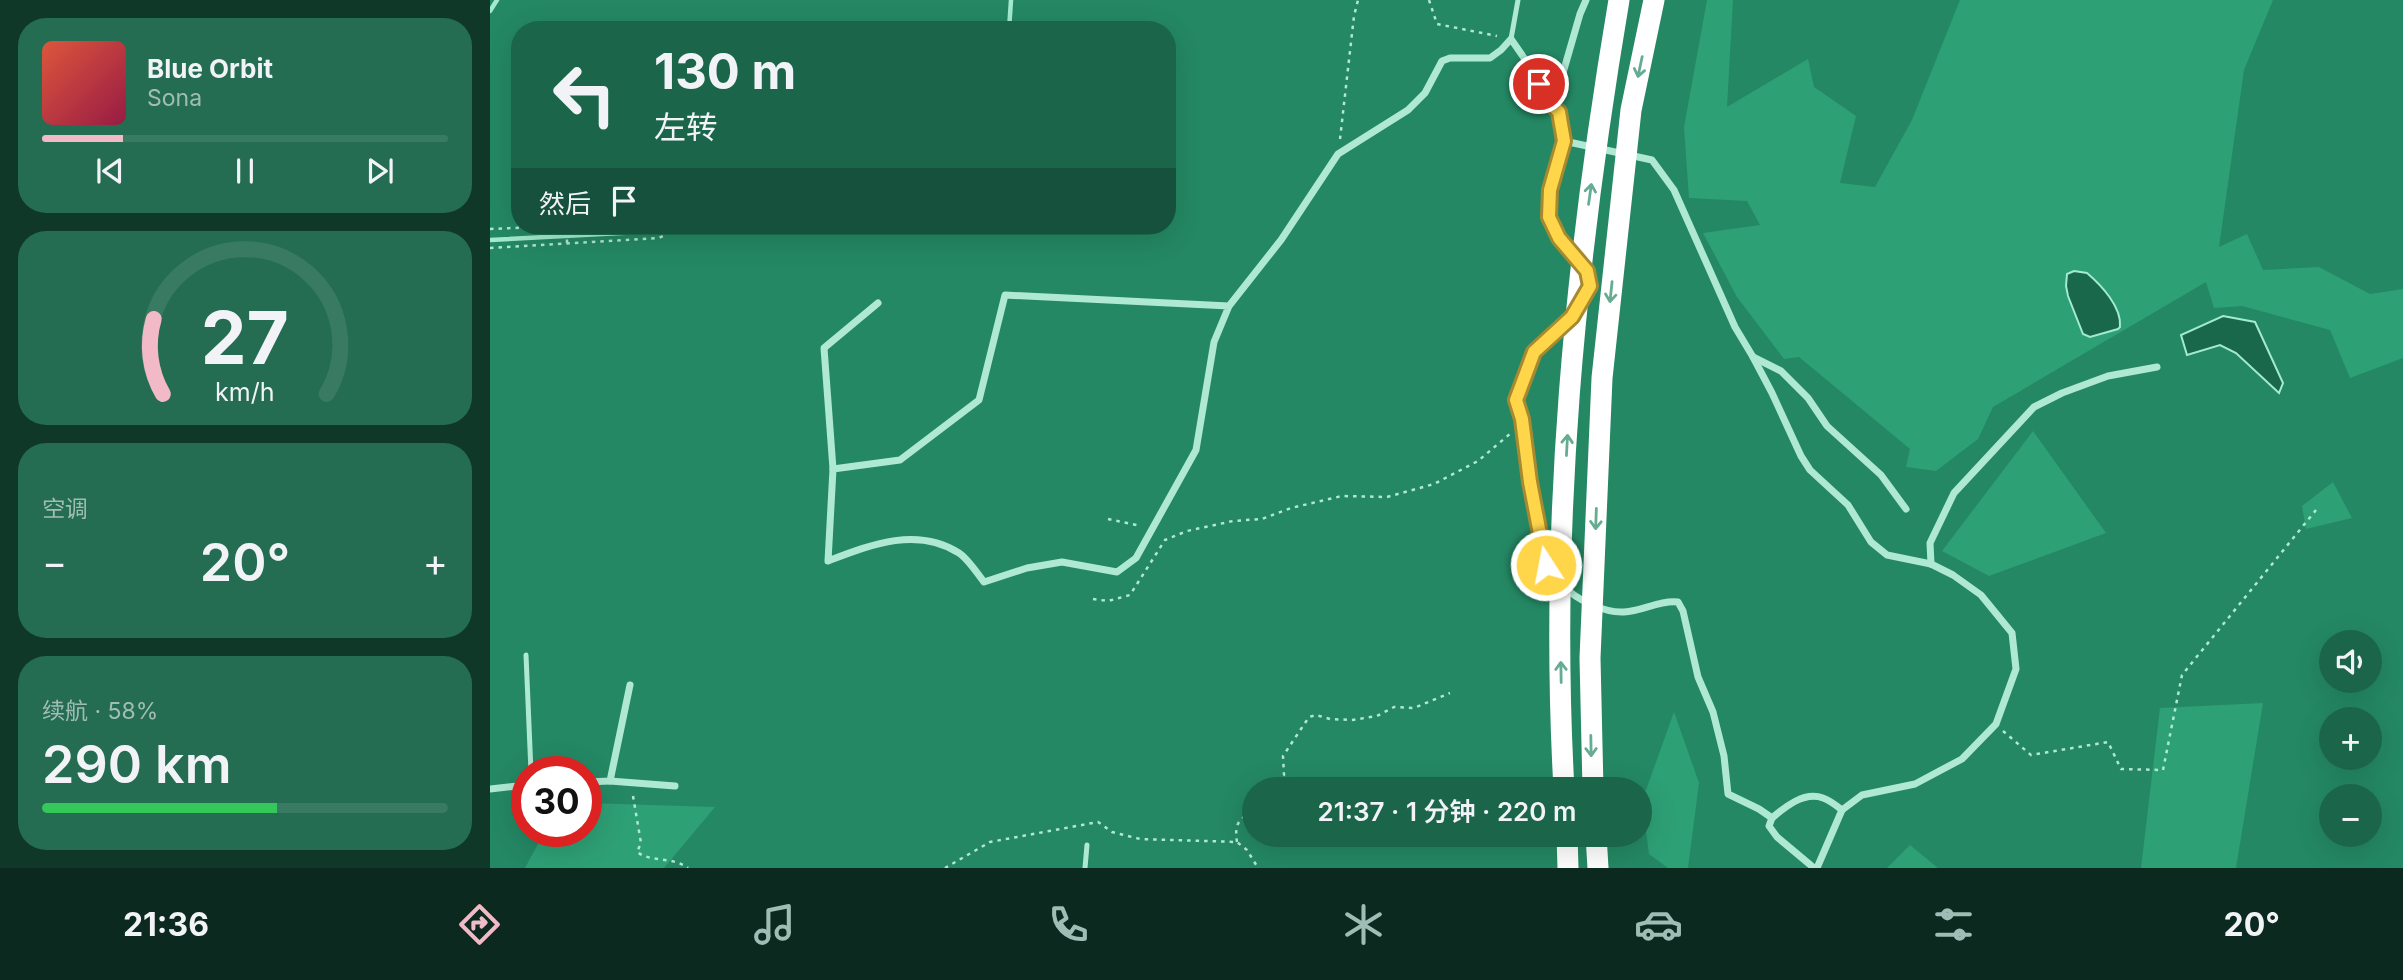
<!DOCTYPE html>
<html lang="zh">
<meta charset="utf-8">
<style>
body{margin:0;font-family:Inter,"Noto Sans SC",sans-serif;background:#246c52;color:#f1f3f6;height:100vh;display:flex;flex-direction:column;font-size:26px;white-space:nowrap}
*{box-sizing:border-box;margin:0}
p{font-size:23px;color:#a0bdb5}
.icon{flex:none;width:38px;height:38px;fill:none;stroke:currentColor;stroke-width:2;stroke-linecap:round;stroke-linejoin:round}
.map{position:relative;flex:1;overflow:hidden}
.details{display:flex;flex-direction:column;gap:18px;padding:18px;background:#0f3829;width:490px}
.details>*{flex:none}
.banner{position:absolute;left:21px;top:21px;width:665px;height:214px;border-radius:28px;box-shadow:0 7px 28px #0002;background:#1b664b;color:#f1f3f6;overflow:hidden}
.buttons{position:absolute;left:1829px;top:630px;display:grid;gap:14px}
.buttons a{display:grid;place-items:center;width:63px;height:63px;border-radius:50%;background:#1b664b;box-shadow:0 7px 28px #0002;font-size:35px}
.speed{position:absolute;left:21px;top:756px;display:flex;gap:14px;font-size:35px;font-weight:700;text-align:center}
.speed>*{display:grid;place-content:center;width:91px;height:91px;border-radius:50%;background:#1b664b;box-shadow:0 7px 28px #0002;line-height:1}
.speed .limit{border:10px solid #d22;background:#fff;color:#111}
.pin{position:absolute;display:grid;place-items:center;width:60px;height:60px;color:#fff;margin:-30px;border:4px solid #fff;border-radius:50%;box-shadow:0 2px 7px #0007}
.me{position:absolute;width:77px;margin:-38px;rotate:349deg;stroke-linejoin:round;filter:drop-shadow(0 0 5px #0008)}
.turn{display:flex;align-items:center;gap:24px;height:147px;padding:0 28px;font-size:32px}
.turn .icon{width:91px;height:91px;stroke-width:2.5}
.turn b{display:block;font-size:49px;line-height:60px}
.then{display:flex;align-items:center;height:66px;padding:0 28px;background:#0003;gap:14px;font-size:26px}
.big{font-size:52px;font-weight:600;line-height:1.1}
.details .widget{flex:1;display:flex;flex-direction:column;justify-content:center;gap:10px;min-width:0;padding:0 24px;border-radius:28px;background:#246c52}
.details .dial{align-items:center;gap:0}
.dial svg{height:182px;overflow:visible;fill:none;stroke:#397a63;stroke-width:7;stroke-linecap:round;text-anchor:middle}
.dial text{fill:#f1f3f6;stroke:none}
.song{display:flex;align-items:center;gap:21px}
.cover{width:84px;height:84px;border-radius:10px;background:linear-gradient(135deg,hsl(10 70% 55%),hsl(340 70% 35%))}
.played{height:7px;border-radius:4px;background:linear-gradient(90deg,#f2b9c7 20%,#397a63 20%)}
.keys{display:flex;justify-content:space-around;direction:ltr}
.heat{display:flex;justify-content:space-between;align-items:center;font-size:38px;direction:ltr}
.charge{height:10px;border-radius:5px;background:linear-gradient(90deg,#34c759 58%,#397a63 0)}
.trip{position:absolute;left:752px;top:777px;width:410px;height:70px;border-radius:35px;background:#1b664b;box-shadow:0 7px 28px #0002;font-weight:600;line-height:70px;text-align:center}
.menu{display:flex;height:112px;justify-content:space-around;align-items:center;background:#0b291e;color:#a0bdb5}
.menu .icon{width:49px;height:49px}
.menu .current{color:#f2b9c7}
.menu b{font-size:32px;color:#f1f3f6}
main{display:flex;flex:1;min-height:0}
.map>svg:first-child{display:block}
</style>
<main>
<section class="details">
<div class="widget">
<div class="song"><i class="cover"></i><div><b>Blue Orbit</b><p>Sona</p></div></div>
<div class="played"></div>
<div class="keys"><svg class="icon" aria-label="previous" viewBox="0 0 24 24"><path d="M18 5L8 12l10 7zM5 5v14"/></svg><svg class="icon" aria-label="pause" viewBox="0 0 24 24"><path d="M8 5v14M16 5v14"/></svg><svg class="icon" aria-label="next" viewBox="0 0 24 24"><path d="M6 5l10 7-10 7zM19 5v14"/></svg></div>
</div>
<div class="widget dial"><svg viewBox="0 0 100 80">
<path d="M14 69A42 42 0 1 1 86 69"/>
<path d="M14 69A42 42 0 0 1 10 36" stroke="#f2b9c7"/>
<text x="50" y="56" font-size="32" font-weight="700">27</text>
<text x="50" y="72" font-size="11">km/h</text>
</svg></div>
<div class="widget"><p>空调</p>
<div class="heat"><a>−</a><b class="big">20°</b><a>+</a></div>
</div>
<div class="widget"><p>续航 · 58%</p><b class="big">290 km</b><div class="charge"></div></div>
</section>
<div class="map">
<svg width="1913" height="868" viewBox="0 0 1913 868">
<rect width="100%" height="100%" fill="#248864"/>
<g fill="#2ea075">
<polygon points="1217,0 1243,0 1237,107 1318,59 1324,87 1366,116 1350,183 1385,187 1422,120 1470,0 1783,0 1754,70 1729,247 1757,234 1773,270 1829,267 1880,294 1913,289 1913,358 1860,378 1840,330 1752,306 1724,308 1716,282 1503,407 1488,439 1446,471 1416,467 1420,449 1309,357 1294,359 1247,297 1213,233 1270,225 1257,201 1199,198 1194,127"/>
<polygon points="1543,431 1616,533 1499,576 1452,551"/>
<polygon points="1843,482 1862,518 1816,529 1812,506"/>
<polygon points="1773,703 1746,868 1651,868 1670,708"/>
<polygon points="1184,712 1209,783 1198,868 1178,868 1159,854 1152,801"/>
<polygon points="96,803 225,807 174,868 35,868 55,831 96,831"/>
<polygon points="1420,845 1448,868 1397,868"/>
</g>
<g fill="#19684c" stroke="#a3eacf" stroke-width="2">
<path d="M1584 271 1597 273C1611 285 1632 307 1630 327L1628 329 1600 337 1593 334 1578 296 1576 286 1577 274Z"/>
<polygon points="1733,316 1765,322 1793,383 1789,393 1746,353 1730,345 1697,355 1691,335"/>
</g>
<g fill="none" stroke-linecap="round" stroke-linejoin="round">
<g stroke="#a3eacf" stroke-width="4.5">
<polyline points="0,11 7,0"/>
<polyline points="519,30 521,0"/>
<polyline points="0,240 169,231 179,226"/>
</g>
<g stroke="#afe9d3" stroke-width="2.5" stroke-dasharray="3.5 5" stroke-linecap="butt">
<polyline points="939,0 947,24 1007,36"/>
<polyline points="850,139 864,16 868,0"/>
<polyline points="0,229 70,226"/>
<polyline points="77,243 77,226"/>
<polyline points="0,248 169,238 193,226"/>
<polyline points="618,519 651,526"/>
<polyline points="603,599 618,601 640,595 675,540 697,531 743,521 772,519 801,508 852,496 897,497 944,484 988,461 1021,433"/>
<polyline points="1513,731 1541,755 1618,742 1631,769 1673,770 1692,675 1826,510"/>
<polyline points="783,789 794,775 793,756 819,717 826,715 840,719 862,720 887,716 904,707 924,708 960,693"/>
<path d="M143 796 151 843 147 852C162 863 182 856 198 868"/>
<path d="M747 842C744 823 749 819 765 810"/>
<polyline points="455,868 500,842 608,822 622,832 650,839 747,842 757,850 768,868"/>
</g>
<g stroke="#afe9d3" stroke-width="5">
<polyline points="1021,39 1028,0"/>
<polyline points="36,655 41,772"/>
<polyline points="595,868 597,845"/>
</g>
<g stroke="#afe9d3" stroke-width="7">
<polyline points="1074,141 1162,160 1184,190 1245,327 1263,357 1291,371 1318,398 1337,426 1391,475 1416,509"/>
<polyline points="1087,258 1069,238 1059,217 1060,190 1074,141 1066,97 1090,14 1096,0"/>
<path d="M739 306 515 295 489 400 410 460 343 469 338 561C380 545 427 526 469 553 478 559 487 573 494 582L537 568 572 562 627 572 646 558 706 450 724 342 739 306 791 240 848 154 918 110 935 93 952 61 960 58H1000L1011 50 1021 39 1041 68 1057 99 1069 112"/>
<polyline points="1263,357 1282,393 1311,456 1320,470 1358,505 1381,542 1397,555 1441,564 1463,575 1491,595 1522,633 1526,669 1506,724 1472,759 1425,784 1372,795 1352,810"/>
<polyline points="343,469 334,348 388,303"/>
<polyline points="1441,564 1440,543 1464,493 1544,407 1572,393 1618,376 1667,367"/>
<polyline points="1066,577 1056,565 1040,482 1032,419 1026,400 1044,352 1082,318"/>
<path d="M1074 586C1086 600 1115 613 1134 612 1153 611 1169 600 1188 602L1193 611 1208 677 1223 712 1234 756 1238 794 1269 809 1282 818C1295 807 1314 791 1333 798 1339 800 1347 806 1352 810L1327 868"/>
<polyline points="120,781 185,786"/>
<polyline points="96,782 120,781 140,685"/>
<polyline points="0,789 37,785"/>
<polyline points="1282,818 1279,826 1287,837 1324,868"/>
</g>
<g stroke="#fff" stroke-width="21">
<polyline points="1077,835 1078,868"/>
<polyline points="1106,835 1108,868"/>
</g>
<g stroke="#fff" stroke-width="21">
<path d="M1074 789C1059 525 1085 260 1129 0"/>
<polyline points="1103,789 1100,658 1112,378 1141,110 1164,0"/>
</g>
</g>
<defs><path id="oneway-shaft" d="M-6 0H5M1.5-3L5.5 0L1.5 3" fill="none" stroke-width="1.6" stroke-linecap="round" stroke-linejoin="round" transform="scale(1.75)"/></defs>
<g stroke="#66ac92">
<use href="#oneway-shaft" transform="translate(1150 67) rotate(102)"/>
<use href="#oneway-shaft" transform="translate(1100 194) rotate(-82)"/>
<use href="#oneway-shaft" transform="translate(1121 292) rotate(96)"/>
<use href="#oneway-shaft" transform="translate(1077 445) rotate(-87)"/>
<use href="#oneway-shaft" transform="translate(1106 519) rotate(92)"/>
<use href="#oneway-shaft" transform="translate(1071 672) rotate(-91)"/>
<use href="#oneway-shaft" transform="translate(1101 746) rotate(89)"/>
</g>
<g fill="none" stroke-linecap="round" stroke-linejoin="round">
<g stroke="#a68a30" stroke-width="18">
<polyline id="route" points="1049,84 1057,100 1069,112 1074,141 1060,190 1059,217 1069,238 1097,271 1100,286 1082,317 1044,352 1026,400 1032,419 1040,482 1056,565"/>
</g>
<use href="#route" stroke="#ffd54a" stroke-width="12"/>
</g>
</svg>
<div class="buttons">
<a><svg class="icon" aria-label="sound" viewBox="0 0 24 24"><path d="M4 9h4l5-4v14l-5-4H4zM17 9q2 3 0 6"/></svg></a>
<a>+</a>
<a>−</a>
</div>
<div class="speed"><div class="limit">30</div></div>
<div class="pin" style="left:1049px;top:84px;background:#d93025"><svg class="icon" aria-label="arrive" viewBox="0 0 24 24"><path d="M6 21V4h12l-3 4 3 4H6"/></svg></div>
<svg class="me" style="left:1056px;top:565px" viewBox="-20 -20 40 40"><circle r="17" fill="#ffd54a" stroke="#fff" stroke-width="3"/><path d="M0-11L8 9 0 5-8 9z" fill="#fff"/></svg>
<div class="trip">21:37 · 1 分钟 · 220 m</div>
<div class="banner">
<div class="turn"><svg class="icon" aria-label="left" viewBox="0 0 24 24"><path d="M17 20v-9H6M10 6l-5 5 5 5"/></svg><div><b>130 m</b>左转</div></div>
<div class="then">然后<svg class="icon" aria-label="arrive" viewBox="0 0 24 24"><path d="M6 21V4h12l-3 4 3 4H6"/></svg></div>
</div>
</div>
</main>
<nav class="menu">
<b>21:36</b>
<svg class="icon current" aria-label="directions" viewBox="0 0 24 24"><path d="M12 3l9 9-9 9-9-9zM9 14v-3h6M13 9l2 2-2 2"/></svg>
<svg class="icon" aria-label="music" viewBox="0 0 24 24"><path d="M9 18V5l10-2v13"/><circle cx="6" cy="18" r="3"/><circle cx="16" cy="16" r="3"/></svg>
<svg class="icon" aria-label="phone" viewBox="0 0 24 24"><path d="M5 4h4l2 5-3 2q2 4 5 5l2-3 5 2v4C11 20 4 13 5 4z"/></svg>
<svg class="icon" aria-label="climate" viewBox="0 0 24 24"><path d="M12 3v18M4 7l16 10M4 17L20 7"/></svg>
<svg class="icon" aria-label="car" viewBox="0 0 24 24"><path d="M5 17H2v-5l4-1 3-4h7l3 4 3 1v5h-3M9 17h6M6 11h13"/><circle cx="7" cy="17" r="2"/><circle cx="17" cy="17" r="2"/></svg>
<svg class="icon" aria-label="filters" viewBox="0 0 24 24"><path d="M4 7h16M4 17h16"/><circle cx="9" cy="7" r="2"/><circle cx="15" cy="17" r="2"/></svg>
<b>20°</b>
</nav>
